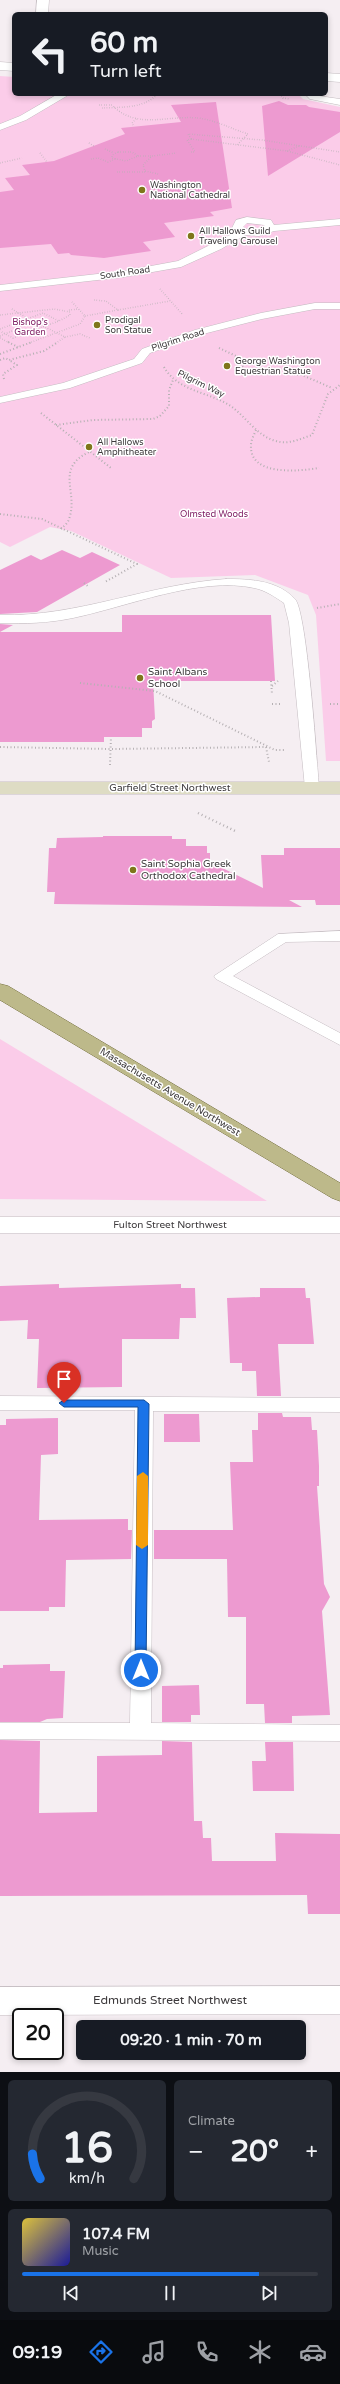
<!DOCTYPE html>
<meta charset="utf-8">
<style>
body{margin:0;font-family:"Varela Round",sans-serif;background:#242831;color:#f1f3f6;height:100vh;display:flex;flex-direction:column;font-size:15px;white-space:nowrap}
*{box-sizing:border-box;margin:0}
p{font-size:13px;color:#9ea1a6}
.icon{flex:none;width:22px;height:22px;fill:none;stroke:currentColor;stroke-width:2;stroke-linecap:round;stroke-linejoin:round}
.map{position:relative;height:2072px;overflow:hidden}
.sheet{display:flex;flex-direction:column;gap:8px;padding:8px;background:#0d0f14;flex:1}
.sheet>*{flex:none}
.hud{position:absolute;left:12px;top:12px;width:316px;height:84px;border-radius:6px;box-shadow:0 2px 6px #0003;background:#171b24;color:#f1f3f6;overflow:hidden}
.speed{position:absolute;left:12px;top:2008px;display:flex;gap:8px;font-size:20px;font-weight:700;text-align:center}
.speed>*{display:grid;place-content:center;width:52px;height:52px;border-radius:50%;background:#171b24;box-shadow:0 2px 6px #0003;line-height:1}
.speed .limit{border:2px solid #111;border-radius:6px;background:#fff;color:#111}
.pin{position:absolute;display:grid;place-items:center;width:34px;height:34px;color:#fff;margin:-41px -17px;border-radius:50% 50% 50% 0;rotate:-45deg;box-shadow:0 0 4px #0007}
.pin .icon{rotate:45deg}
.me{position:absolute;width:44px;margin:-22px;rotate:0deg;stroke-linejoin:round;filter:drop-shadow(0 0 3px #0008)}
.turn{display:flex;align-items:center;gap:14px;height:84px;padding:0 12px;font-size:18px}
.turn .icon{width:52px;height:52px;stroke-width:2.5}
.turn b{display:block;font-size:28px;line-height:34px}
.big{font-size:30px;font-weight:700;line-height:1.1}
.sheet .tile{flex:1;display:flex;flex-direction:column;justify-content:center;gap:6px;min-width:0;padding:0 14px;border-radius:6px;background:#242831}
.sheet .dial{align-items:center;gap:0}
.dial svg{height:104px;overflow:visible;fill:none;stroke:#363941;stroke-width:7;stroke-linecap:round;text-anchor:middle}
.dial text{fill:#f1f3f6;stroke:none}
.song{display:flex;align-items:center;gap:12px}
.cover{width:48px;height:48px;border-radius:6px;background:linear-gradient(135deg,hsl(50 70% 55%),hsl(240 70% 35%))}
.played{height:4px;border-radius:2px;background:linear-gradient(90deg,#1a73e8 80%,#363941 80%)}
.keys{display:flex;justify-content:space-around;direction:ltr}
.heat{display:flex;justify-content:space-between;align-items:center;font-size:22px;direction:ltr}
.sheet .tiles{flex:1;display:grid;gap:8px;grid-template-columns:1fr 1fr}
.tile:last-child{grid-column:span 2}
.trip{position:absolute;left:76px;top:2020px;width:230px;height:40px;border-radius:6px;background:#171b24;box-shadow:0 2px 6px #0003;font-weight:700;line-height:40px;text-align:center}
.dock{display:flex;height:64px;justify-content:space-around;align-items:center;background:#090b0e;color:#9ea1a6}
.dock .icon{width:28px;height:28px}
.dock .selected{color:#1a73e8}
.dock b{font-size:18px;color:#f1f3f6}
.map>svg:first-child{display:block}
</style>
<div class="map">
<svg width="340" height="2072" viewBox="0 0 340 2072">
<rect width="100%" height="100%" fill="#f5eef2"/>
<g fill="#fbcce9">
<polygon points="0,76 14,77 14,94 298,94 303,99 340,107 340,761 326,761 316,615 308,595 255,575 171,578 71,531 50,527 10,547 0,542"/>
<polygon points="0,1039 267,1201 0,1199"/>
</g>
<g fill="#ed9ad0">
<polygon points="279,101 288,105 306,105 309,107 340,112 340,132 268,176 262,106"/>
<polygon points="216,102 232,208 210,212 214,216 164,223 175,237 143,242 151,251 104,258 71,255 69,253 58,254 51,244 0,248 0,192 14,190 5,178 30,175 22,165 54,161 125,134 121,128 181,122 171,105"/>
<polygon points="62,550 80,558 92,552 120,565 37,612 0,614 0,570 31,555 41,560"/>
<polygon points="122,615 271,615 275,681 153,681 155,719 152,721 152,728 142,728 142,737 104,737 104,742 0,742 0,624 13,625 0,632 122,632"/>
<polygon points="103,836 172,836 172,839 186,839 186,846 207,846 207,853 210,853 210,862 263,888 261,855 284,855 284,848 340,848 340,905 316,905 315,900 289,900 302,907 54,904 55,892 47,892 49,848 56,848 57,838 103,837"/>
<polygon points="59,1284 59,1288 181,1284 181,1288 195,1288 196,1318 180,1318 179,1339 122,1339 122,1387 37,1388 39,1339 27,1339 28,1320 0,1321 0,1286"/>
<polygon points="260,1288 305,1288 306,1298 310,1298 314,1344 278,1344 281,1396 257,1396 256,1371 242,1371 242,1363 230,1363 227,1298 260,1297"/>
<polygon points="258,1413 282,1413 283,1417 311,1417 312,1430 317,1430 319,1466 319,1486 317,1486 324,1584 330,1597 322,1611 330,1715 292,1716 292,1723 265,1723 264,1704 246,1704 246,1617 228,1617 227,1559 154,1559 154,1530 233,1530 230,1462 253,1462 252,1430 258,1430"/>
<polygon points="164,1414 199,1414 200,1442 164,1442"/>
<polygon points="58,1418 58,1454 41,1455 39,1520 128,1519 128,1530 132,1530 131,1559 66,1560 65,1607 49,1607 49,1611 0,1611 0,1425 6,1425 6,1419"/>
<polygon points="50,1664 50,1671 65,1671 63,1718 47,1719 40,1722 0,1722 0,1668 3,1668 3,1665"/>
<polygon points="199,1685 200,1715 191,1715 191,1722 162,1722 162,1686"/>
<polygon points="0,1740 40,1741 39,1813 97,1812 97,1756 162,1755 162,1741 192,1742 194,1821 202,1821 203,1838 211,1838 212,1861 276,1861 275,1833 340,1834 340,1914 308,1914 307,1895 0,1896"/>
<polygon points="265,1742 293,1742 294,1791 253,1791 252,1761 266,1761"/>
</g>
<g fill="none" stroke-linecap="round" stroke-linejoin="round">
<g stroke="#c4bcc1" stroke-width="1">
<g id="lane">
<polygon points="58,94 70,94 26,120 0,130 0,124 20,116"/>
<polygon points="305,94 340,99 340,105 310,99"/>
<path d="M247 217 271 220 274 225 340 219V225L274 231 259 236 245 235 221 249 181 267 124 277 0 291V285L124 271 178 261 236 232 232 228 236 220ZM247 223 264 225 265 227C258 231 250 232 243 227Z"/>
<polygon points="315,303 340,303 340,309 315,309 262,319 203,334 150,353 142,363 70,388 0,403 0,397 63,383 134,359 142,349 195,330 261,313"/>
<path d="M226 579C250 579 277 580 295 599 307 612 317 761 319 788L317 791 312 792 305 788 289 623 284 603C275 597 265 590 254 588 201 576 126 607 73 618 49 623 24 624 0 623V615C78 617 149 584 226 579Z"/>
<polygon points="340,931 340,941 286,942 233,976 340,1033 340,1045 216,979 214,976 278,934"/>
<polygon points="0,1396 340,1398 340,1412 153,1411 151,1723 340,1725 340,1741 0,1739 0,1723 130,1723 135,1410 0,1410"/>
</g>
</g>
<g stroke="#c4bcc1" stroke-width="1">
<g id="street">
<polygon points="37,0 49,0 48,14 36,14"/>
<polygon points="0,62 14,63 14,71 0,70"/>
<polygon points="326,73 340,74 340,82 326,81"/>
<rect x="0" y="1217" width="340" height="16"/>
<polygon points="340,1986 340,2014 0,2015 0,1987"/>
</g>
</g>
<g stroke="#c4bcc1" stroke-width="1">
<rect id="secondary" x="0" y="782" width="340" height="12"/>
</g>
<g stroke="#736e3c" stroke-width="1">
<polygon id="primary" points="0,984 8,986 340,1183 340,1201 332,1198 0,1000"/>
</g>
<g stroke="#b5b0b3" stroke-width="1.5" stroke-dasharray="0.5 2" stroke-linecap="butt">
<polyline points="257,94 281,95 283,98 290,99"/>
<path d="M99 105H112C136 130 167 115 198 118 215 120 232 129 248 134L237 145"/>
<path d="M102 108C119 107 145 109 157 94"/>
<polyline points="133,125 132,123 137,118"/>
<polyline points="191,139 287,151 340,165"/>
<polyline points="89,143 94,146"/>
<polyline points="105,149 114,153"/>
<polyline points="287,151 299,146"/>
<polygon points="118,152 132,152 138,156 126,161 112,158 112,155"/>
<polyline points="191,152 195,152 187,140 191,139 188,134 262,140 340,152"/>
<polyline points="40,153 47,162"/>
<polyline points="138,156 152,156"/>
<polyline points="91,159 98,158 108,162 115,159"/>
<polyline points="0,163 22,158"/>
<polyline points="117,172 145,172"/>
<polyline points="158,174 145,171 143,165 152,156 177,153"/>
<polyline points="160,289 183,315"/>
<polyline points="12,309 32,321"/>
<polyline points="69,310 78,309"/>
<polyline points="118,310 170,301"/>
<polyline points="0,315 54,309 70,312 70,315 59,321"/>
<polyline points="85,316 118,310 106,301 94,300"/>
<polyline points="41,325 65,337 56,343"/>
<polyline points="0,329 43,313 59,321 13,338 0,331"/>
<polyline points="0,336 12,331"/>
<polyline points="65,337 80,334 90,338"/>
<polyline points="0,338 10,343"/>
<polyline points="29,343 80,324 85,316 72,302"/>
</g>
<g stroke="#b5b0b3" stroke-width="2" stroke-dasharray="1 2.5" stroke-linecap="butt">
<polyline points="8,342 18,347"/>
<polyline points="219,348 238,357 240,364 246,369 302,375 332,388"/>
<polyline points="0,354 32,342"/>
<polyline points="0,360 5,358 9,360"/>
<path d="M164 367C178 392 211 392 232 407 247 418 257 436 276 441 288 445 300 439 312 435L328 394 340 385"/>
<polyline points="4,379 3,374 17,365 9,360 44,351 58,342"/>
<polyline points="41,413 111,468"/>
<polyline points="56,425 93,420 153,419 160,416 169,406 169,390 173,380"/>
<path d="M256 430C254 435 251 440 251 445 249 477 300 471 319 468"/>
<polyline points="0,514 42,519 137,564 105,582"/>
<path d="M61 529C64 526 68 523 69 519 79 492 54 469 89 452"/>
<polyline points="84,583 89,587"/>
<polyline points="317,608 340,604"/>
<polyline points="271,681 272,694"/>
<polyline points="80,683 155,691 275,750 285,750"/>
<polyline points="272,686 278,681"/>
<polyline points="272,704 280,704"/>
<polyline points="330,704 340,704"/>
<polyline points="0,747 111,749 266,747 269,762"/>
<polyline points="110,765 111,737"/>
</g>
<polyline stroke="#b5b0b3" stroke-width="2.5" stroke-dasharray="1 3" stroke-linecap="butt" points="198,813 235,831"/>
<use href="#lane" fill="#fff" fill-rule="evenodd"/>
<use href="#street" fill="#fff" fill-rule="evenodd"/>
<use href="#secondary" fill="#dedcc4" fill-rule="evenodd"/>
<use href="#primary" fill="#bdb98a" fill-rule="evenodd"/>
</g>
<polygon fill="#1a73e8" stroke="#114b97" points="64,1400 144,1400 149,1404 146,1670 141,1674 135,1670 138,1407 64,1407 59,1403"/>
<polygon fill="#f59e0b" points="143,1472 148,1476 148,1545 142,1549 136,1545 137,1476"/>
<g fill="#7e761a" stroke="#fff" stroke-width="1.5">
<circle cx="142" cy="190" r="4"/>
<circle cx="191" cy="236" r="4"/>
<circle cx="97" cy="325" r="4"/>
<circle cx="227" cy="366" r="4"/>
<circle cx="89" cy="447" r="4"/>
<circle cx="140" cy="678" r="4"/>
<circle cx="133" cy="870" r="4"/>
</g>
<g text-anchor="middle" dominant-baseline="central" stroke-width="3" stroke-linejoin="round" paint-order="stroke">
<g font-size="9" fill="#3c393b" stroke="#fff" text-anchor="start">
<text x="150" y="185">Washington<tspan x="150" dy="10">National Cathedral</tspan></text>
<text x="199" y="231">All Hallows Guild<tspan x="199" dy="10">Traveling Carousel</tspan></text>
<text x="105" y="320">Prodigal<tspan x="105" dy="10">Son Statue</tspan></text>
<text x="235" y="361">George Washington<tspan x="235" dy="10">Equestrian Statue</tspan></text>
<text x="97" y="442">All Hallows<tspan x="97" dy="10">Amphitheater</tspan></text>
</g>
<g font-size="9" fill="#3c393b" stroke="#fff">
<text transform="translate(125 273) rotate(-8)">South Road</text>
<text transform="translate(178 340) rotate(-18)">Pilgrim Road</text>
<text transform="translate(201 384) rotate(26)">Pilgrim Way</text>
</g>
<g font-size="9" fill="#802166" stroke="#fff">
<text x="30" y="322">Bishop’s<tspan x="30" dy="10">Garden</tspan></text>
<text x="214" y="514">Olmsted Woods</text>
</g>
<g font-size="10" fill="#3c393b" stroke="#fff" text-anchor="start">
<text x="148" y="672">Saint Albans<tspan x="148" dy="12">School</tspan></text>
<text x="141" y="864">Saint Sophia Greek<tspan x="141" dy="12">Orthodox Cathedral</tspan></text>
</g>
<g font-size="10" fill="#3c393b" stroke="#fff">
<text x="170" y="788">Garfield Street Northwest</text>
<text transform="translate(170 1092) rotate(31)">Massachusetts Avenue Northwest</text>
<text x="170" y="1225">Fulton Street Northwest</text>
</g>
<g font-size="12" fill="#3c393b" stroke="#fff">
<text x="170" y="2000">Edmunds Street Northwest</text>
</g>
</g>
</svg>
<div class="speed"><div class="limit">20</div></div>
<div class="pin" style="left:64px;top:1403px;background:#d93025"><svg class="icon" aria-label="arrive" viewBox="0 0 24 24"><path d="M6 21V4h12l-3 4 3 4H6"/></svg></div>
<svg class="me" style="left:141px;top:1670px" viewBox="-20 -20 40 40"><circle r="17" fill="#1a73e8" stroke="#fff" stroke-width="3"/><path d="M0-11L8 9 0 5-8 9z" fill="#fff"/></svg>
<div class="trip">09:20 · 1 min · 70 m</div>
<div class="hud">
<div class="turn"><svg class="icon" aria-label="left" viewBox="0 0 24 24"><path d="M17 20v-9H6M10 6l-5 5 5 5"/></svg><div><b>60 m</b>Turn left</div></div>
</div>
</div>
<section class="sheet">
<div class="tiles">
<div class="tile dial"><svg viewBox="0 0 100 80">
<path d="M14 69A42 42 0 1 1 86 69"/>
<path d="M14 69A42 42 0 0 1 8 50" stroke="#1a73e8"/>
<text x="50" y="56" font-size="32" font-weight="700">16</text>
<text x="50" y="72" font-size="11">km/h</text>
</svg></div>
<div class="tile"><p>Climate</p>
<div class="heat"><a>−</a><b class="big">20°</b><a>+</a></div>
</div>
<div class="tile">
<div class="song"><i class="cover"></i><div><b>107.4 FM</b><p>Music</p></div></div>
<div class="played"></div>
<div class="keys"><svg class="icon" aria-label="previous" viewBox="0 0 24 24"><path d="M18 5L8 12l10 7zM5 5v14"/></svg><svg class="icon" aria-label="pause" viewBox="0 0 24 24"><path d="M8 5v14M16 5v14"/></svg><svg class="icon" aria-label="next" viewBox="0 0 24 24"><path d="M6 5l10 7-10 7zM19 5v14"/></svg></div>
</div>
</div>
</section>
<nav class="dock">
<b>09:19</b>
<svg class="icon selected" aria-label="directions" viewBox="0 0 24 24"><path d="M12 3l9 9-9 9-9-9zM9 14v-3h6M13 9l2 2-2 2"/></svg>
<svg class="icon" aria-label="music" viewBox="0 0 24 24"><path d="M9 18V5l10-2v13"/><circle cx="6" cy="18" r="3"/><circle cx="16" cy="16" r="3"/></svg>
<svg class="icon" aria-label="phone" viewBox="0 0 24 24"><path d="M5 4h4l2 5-3 2q2 4 5 5l2-3 5 2v4C11 20 4 13 5 4z"/></svg>
<svg class="icon" aria-label="climate" viewBox="0 0 24 24"><path d="M12 3v18M4 7l16 10M4 17L20 7"/></svg>
<svg class="icon" aria-label="car" viewBox="0 0 24 24"><path d="M5 17H2v-5l4-1 3-4h7l3 4 3 1v5h-3M9 17h6M6 11h13"/><circle cx="7" cy="17" r="2"/><circle cx="17" cy="17" r="2"/></svg>
</nav>
